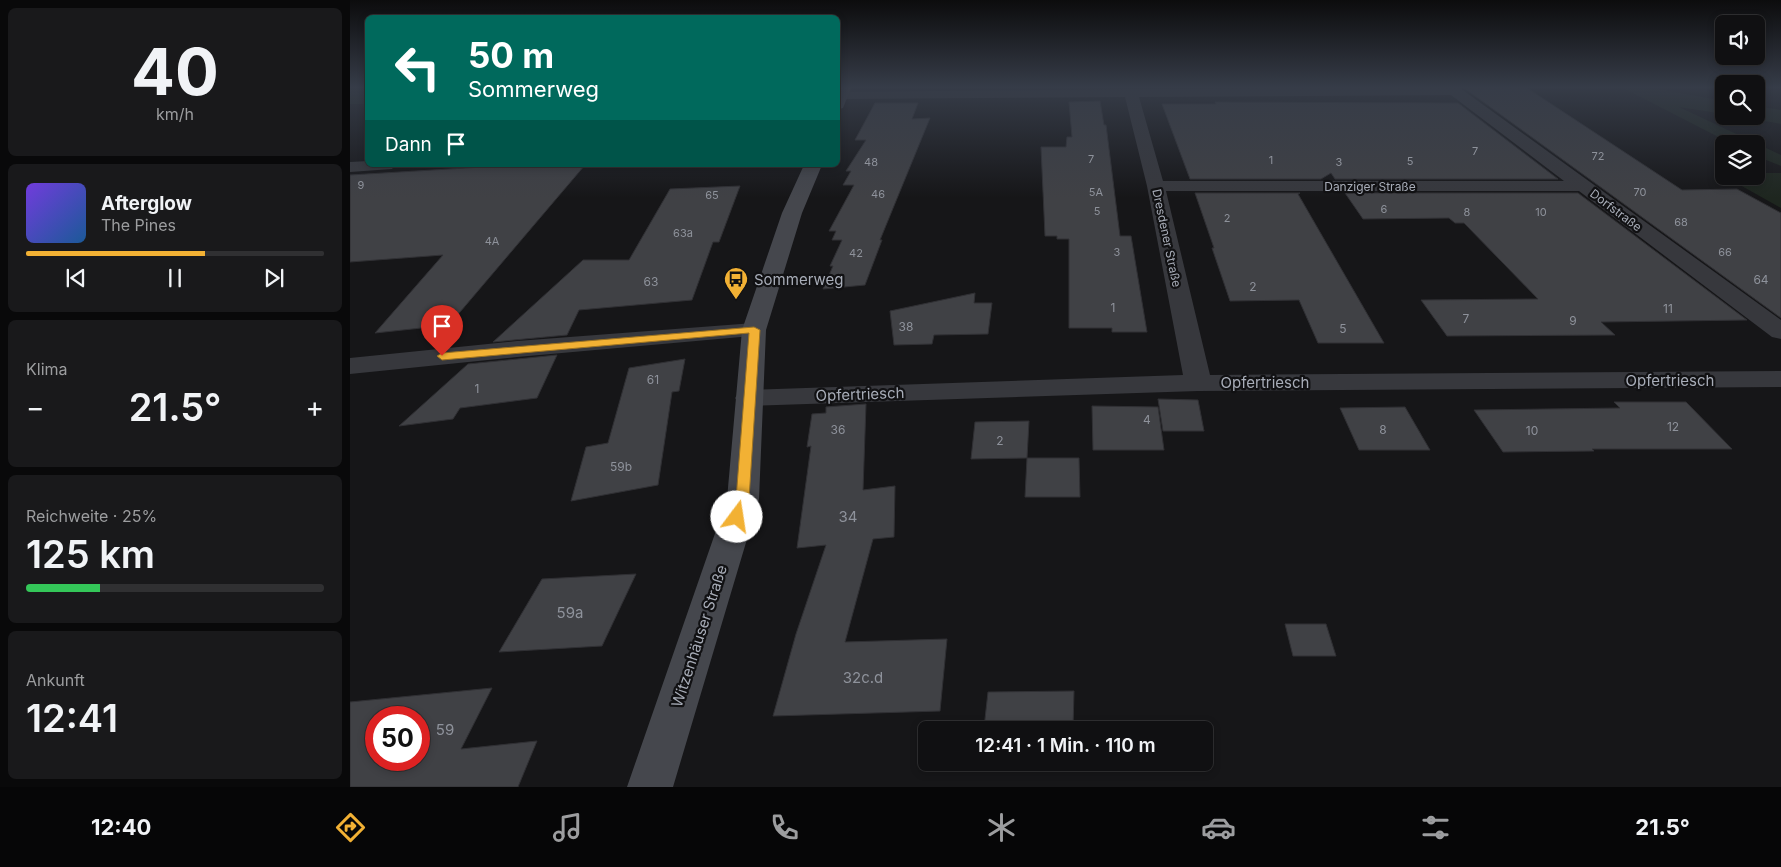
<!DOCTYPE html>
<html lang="de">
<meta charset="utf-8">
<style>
body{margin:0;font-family:Inter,sans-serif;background:#19191b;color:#f1f3f6;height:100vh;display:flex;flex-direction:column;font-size:19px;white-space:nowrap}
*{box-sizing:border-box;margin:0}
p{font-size:16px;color:#9c9d9f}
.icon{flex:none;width:28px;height:28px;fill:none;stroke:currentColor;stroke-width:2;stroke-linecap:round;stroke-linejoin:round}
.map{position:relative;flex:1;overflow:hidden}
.sheet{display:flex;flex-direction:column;gap:8px;padding:8px;background:#09090a;width:350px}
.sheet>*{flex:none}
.banner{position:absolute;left:15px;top:15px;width:475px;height:152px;border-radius:8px;box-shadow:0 2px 8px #0003,0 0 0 1px #303032;background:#00695c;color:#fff;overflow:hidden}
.controls{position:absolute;left:1365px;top:15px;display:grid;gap:10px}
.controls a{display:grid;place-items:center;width:50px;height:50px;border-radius:8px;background:#101012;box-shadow:0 2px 8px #0003,0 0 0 1px #303032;font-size:25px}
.speed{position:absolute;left:15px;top:706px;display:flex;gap:10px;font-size:25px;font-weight:700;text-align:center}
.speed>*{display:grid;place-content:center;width:65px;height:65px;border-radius:50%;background:#101012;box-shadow:0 2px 8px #0003,0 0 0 1px #303032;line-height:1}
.speed .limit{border:8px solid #d22;background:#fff;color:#111}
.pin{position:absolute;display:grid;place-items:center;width:42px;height:42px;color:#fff;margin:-51px -21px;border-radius:50% 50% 50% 0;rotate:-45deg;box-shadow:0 0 5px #0007}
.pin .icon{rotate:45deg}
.me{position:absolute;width:55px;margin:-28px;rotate:14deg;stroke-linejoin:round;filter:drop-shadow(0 0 4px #0008)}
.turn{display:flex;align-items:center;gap:18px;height:105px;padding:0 20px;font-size:22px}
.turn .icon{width:65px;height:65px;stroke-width:2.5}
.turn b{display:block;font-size:35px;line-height:42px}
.then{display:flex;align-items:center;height:48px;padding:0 20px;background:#0003;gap:10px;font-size:19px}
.big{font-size:38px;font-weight:600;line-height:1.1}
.sheet .widget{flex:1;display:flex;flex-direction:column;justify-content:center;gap:8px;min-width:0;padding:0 18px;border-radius:8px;background:#19191b}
.sheet .dial{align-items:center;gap:0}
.dial b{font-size:65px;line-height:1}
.song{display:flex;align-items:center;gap:15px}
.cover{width:60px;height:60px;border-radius:8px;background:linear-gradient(135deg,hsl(260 70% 55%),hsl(210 70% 35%))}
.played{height:5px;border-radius:2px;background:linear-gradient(90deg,#f2b134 60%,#303032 60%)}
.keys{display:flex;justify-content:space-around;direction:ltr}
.heat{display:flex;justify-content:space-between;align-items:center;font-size:28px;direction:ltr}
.charge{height:8px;border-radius:4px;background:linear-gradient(90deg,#34c759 25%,#303032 0)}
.trip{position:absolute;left:568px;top:721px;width:295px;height:50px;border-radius:8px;background:#101012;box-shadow:0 2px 8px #0003,0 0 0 1px #303032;font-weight:600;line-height:50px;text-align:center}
.tab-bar{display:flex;height:80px;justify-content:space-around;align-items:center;background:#060607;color:#9c9d9f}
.tab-bar .icon{width:35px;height:35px}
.tab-bar .selected{color:#f2b134}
.tab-bar b{font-size:22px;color:#f1f3f6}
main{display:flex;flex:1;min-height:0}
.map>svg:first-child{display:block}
</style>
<main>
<section class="sheet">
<div class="widget dial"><b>40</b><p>km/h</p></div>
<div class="widget">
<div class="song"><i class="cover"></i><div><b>Afterglow</b><p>The Pines</p></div></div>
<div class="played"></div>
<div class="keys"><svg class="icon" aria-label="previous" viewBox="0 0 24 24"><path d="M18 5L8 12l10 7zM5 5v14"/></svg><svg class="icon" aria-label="pause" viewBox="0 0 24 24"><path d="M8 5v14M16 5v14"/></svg><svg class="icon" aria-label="next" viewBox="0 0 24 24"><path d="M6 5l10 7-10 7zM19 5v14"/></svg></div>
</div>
<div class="widget"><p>Klima</p>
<div class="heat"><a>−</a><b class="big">21.5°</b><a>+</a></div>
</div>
<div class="widget"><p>Reichweite · 25%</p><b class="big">125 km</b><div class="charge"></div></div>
<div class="widget"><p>Ankunft</p><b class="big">12:41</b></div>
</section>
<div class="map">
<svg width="1431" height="787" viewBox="0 0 1431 787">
<rect width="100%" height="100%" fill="#161618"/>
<g fill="#1e261f">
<rect x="0" y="88" width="17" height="16"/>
<polygon points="1273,88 1302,88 1374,101 1374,114 1329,107 1431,155 1431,166 1406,156 1406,144 1382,144"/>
<polygon points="1406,106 1431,110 1431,124 1386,116 1406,116"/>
<polygon points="1406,173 1431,173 1431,208 1374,176 1406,176"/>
</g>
<g fill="#404145" stroke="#303034" fill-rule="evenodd">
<polygon points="1114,88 1177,88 1332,190 1387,189 1431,213 1431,318"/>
<polygon points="750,101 754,125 756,125 770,236 781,236 797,332 762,332 762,328 719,328 719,239 707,239 707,236 695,236 691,147 716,147 717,137 722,137 719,102"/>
<polygon points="865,102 1108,103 1208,179 985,179 981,173 971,179 840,179 812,104 866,104"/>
<polygon points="525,103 568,103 562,119 580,118 530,240 532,240 515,285 473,289 483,266 480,266 492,240 482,240 486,231 479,231 504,185 493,185 501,171 496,171 516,140 505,140"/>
<polygon points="165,165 235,165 99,325 25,333 93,255 0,262 0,175"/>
<polygon points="390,186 369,242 363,242 342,300 229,310 217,335 143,342 233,260 279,260 320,189"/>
<polygon points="845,193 950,193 948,194 1034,343 968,343 949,300 880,301 862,248 864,248"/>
<polygon points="995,193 1228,193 1397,320 1251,322 1265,335 1097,336 1071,300 1188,299 1114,223 1105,223 1099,218 1013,219"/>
<polygon points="625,293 624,303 642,303 638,334 584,335 582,344 544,345 540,311"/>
<polygon points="207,355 187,398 110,408 103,419 49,426 118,364"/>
<polygon points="335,359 329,391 322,392 308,485 221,501 236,447 258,443 279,368"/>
<polygon points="808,399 848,400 854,431 813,431"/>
<polygon points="1264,402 1336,402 1382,449 1242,449 1244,451 1153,452 1124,410 1270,408"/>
<polygon points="516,404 513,490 545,486 544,537 523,539 495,642 597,639 590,711 423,716 446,634 476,545 447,548 461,446 457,447 462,414 476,413 476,407"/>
<polygon points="742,406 808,407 814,450 743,450"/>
<polygon points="1055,407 1080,450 1009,450 990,408"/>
<polygon points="679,421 677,458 621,459 625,422"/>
<polygon points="677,458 729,458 730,497 675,497"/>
<polygon points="286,574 252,646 149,652 192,579"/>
<polygon points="935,624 976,624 986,656 943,656"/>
<path d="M142 688 111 749 187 741 168 787H0V702ZM26 718H69V760H26Z"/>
<polygon points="724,691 723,728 634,728 638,692"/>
</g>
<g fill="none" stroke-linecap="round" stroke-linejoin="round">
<g fill="#37383d" fill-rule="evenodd">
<path d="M909 88H1110L1431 320V339L1422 337 1229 191H816L860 375 1431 371V387L848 391 399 406 389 404 385 398 389 392 399 390 833 375 797 186 775 97 491 99 488 98V92ZM1101 95 1214 181H813L789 97Z"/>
<polygon points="18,161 18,165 45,165 42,169 0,172 0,162"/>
<polygon points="404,323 413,325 416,330 413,335 167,357 0,374 0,358 167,341"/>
</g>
<g fill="#45474d" fill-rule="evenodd">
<polygon points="488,88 501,88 493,108 488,109"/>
<polygon points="454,165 472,165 452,213 416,330 409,499 323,787 277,787 377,499 392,330 432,213"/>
</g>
</g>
<linearGradient id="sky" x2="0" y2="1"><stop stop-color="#0c0c0d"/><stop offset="0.44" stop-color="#363c48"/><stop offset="1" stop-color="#363c48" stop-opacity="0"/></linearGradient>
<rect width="1431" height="198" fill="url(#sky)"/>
<polygon fill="#f2b134" stroke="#9d7322" points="404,327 410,330 399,499 392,520 382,520 380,517 386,499 399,333 92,360 87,356 92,353"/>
<defs>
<g id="bus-pin" transform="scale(1.25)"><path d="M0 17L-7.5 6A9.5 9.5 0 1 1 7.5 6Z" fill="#f2b134" stroke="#111113"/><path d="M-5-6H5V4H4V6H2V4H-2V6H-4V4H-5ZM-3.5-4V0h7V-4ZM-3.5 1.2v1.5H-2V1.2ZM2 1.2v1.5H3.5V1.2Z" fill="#111"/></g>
</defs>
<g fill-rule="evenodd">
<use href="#bus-pin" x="386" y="279"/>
</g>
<g text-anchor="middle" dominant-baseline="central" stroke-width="4.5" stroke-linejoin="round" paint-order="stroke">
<g font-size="11" fill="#8e929b">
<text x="1125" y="151">7</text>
<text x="1248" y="156">72</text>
<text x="741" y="159">7</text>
<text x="921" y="160">1</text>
<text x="1060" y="161">5</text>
<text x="521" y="162">48</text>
<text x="989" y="162">3</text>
<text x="11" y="185">9</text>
<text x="746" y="192">5A</text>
<text x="1290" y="192">70</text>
<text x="528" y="194">46</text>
<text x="362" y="195">65</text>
<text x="1034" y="209">6</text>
<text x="747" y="211">5</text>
<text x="1117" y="212">8</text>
<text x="1191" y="212">10</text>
<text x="877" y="218">2</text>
<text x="1331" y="222">68</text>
<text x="333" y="233">63a</text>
<text x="142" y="241">4A</text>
<text x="767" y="252">3</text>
<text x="1375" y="252">66</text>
<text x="506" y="253">42</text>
</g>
<g font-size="12" fill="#a8adb8" stroke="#111113">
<text x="1020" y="186">Danziger Straße</text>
<text transform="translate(1266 210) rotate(37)">Dorfstraße</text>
<text transform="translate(817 238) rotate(78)">Dresdener Straße</text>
</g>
<g font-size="12" fill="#8e929b">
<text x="1411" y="279">64</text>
<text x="301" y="281">63</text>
<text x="903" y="286">2</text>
<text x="763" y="307">1</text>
<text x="1318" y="308">11</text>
<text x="1116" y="318">7</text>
<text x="1223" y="320">9</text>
<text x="556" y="326">38</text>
<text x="993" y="328">5</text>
<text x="303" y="379">61</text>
<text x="127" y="388">1</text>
<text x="797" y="419">4</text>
<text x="1323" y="426">12</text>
<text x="488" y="429">36</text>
<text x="1033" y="429">8</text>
<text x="1182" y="430">10</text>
<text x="650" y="440">2</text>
<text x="271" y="466">59b</text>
</g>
<g font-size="15" fill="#a8adb8" stroke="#111113" text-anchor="start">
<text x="404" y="279">Sommerweg</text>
</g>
<g font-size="15" fill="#a8adb8" stroke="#111113">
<text x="1320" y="380">Opfertriesch</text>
<text x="915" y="382">Opfertriesch</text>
<text transform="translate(510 394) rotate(-2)">Opfertriesch</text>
<text transform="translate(349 636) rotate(-72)">Witzenhäuser Straße</text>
</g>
<g font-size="15" fill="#8e929b">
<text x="498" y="516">34</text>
<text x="220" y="612">59a</text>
<text x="513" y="677">32c.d</text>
<text x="95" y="729">59</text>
</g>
</g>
</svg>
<div class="controls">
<a><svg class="icon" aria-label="sound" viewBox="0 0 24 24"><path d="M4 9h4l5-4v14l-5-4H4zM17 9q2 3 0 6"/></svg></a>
<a><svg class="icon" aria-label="search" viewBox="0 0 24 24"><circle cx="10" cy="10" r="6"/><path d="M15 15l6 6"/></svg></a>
<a><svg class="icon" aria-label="layers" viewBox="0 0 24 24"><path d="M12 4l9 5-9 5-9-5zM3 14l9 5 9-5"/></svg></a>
</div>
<div class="speed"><div class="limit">50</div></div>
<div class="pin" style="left:92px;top:356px;background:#d93025"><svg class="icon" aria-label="arrive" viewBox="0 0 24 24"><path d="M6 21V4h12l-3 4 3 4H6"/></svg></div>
<svg class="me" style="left:387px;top:517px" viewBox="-20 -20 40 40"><circle r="19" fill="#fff"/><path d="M0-13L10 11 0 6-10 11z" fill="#f2b134"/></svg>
<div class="trip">12:41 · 1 Min. · 110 m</div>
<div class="banner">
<div class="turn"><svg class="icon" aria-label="left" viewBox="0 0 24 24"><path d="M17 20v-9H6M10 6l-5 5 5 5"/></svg><div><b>50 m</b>Sommerweg</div></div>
<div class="then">Dann<svg class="icon" aria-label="arrive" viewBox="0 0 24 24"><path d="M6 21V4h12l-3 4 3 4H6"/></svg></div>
</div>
</div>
</main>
<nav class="tab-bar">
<b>12:40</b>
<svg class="icon selected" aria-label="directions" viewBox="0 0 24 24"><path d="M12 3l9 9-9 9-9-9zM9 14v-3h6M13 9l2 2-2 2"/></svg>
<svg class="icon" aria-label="music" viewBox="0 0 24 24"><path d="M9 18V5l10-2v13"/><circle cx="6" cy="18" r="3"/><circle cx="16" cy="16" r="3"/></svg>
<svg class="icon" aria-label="phone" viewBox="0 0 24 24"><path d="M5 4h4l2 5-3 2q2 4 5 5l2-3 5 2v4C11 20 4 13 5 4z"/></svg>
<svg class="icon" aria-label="climate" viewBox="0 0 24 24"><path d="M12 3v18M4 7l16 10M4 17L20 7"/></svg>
<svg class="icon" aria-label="car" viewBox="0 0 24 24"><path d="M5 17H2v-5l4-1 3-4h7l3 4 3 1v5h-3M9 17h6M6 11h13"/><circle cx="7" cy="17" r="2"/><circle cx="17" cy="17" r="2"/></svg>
<svg class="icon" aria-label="filters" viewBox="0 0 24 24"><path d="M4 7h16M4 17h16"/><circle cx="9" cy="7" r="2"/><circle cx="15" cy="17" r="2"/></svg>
<b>21.5°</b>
</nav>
